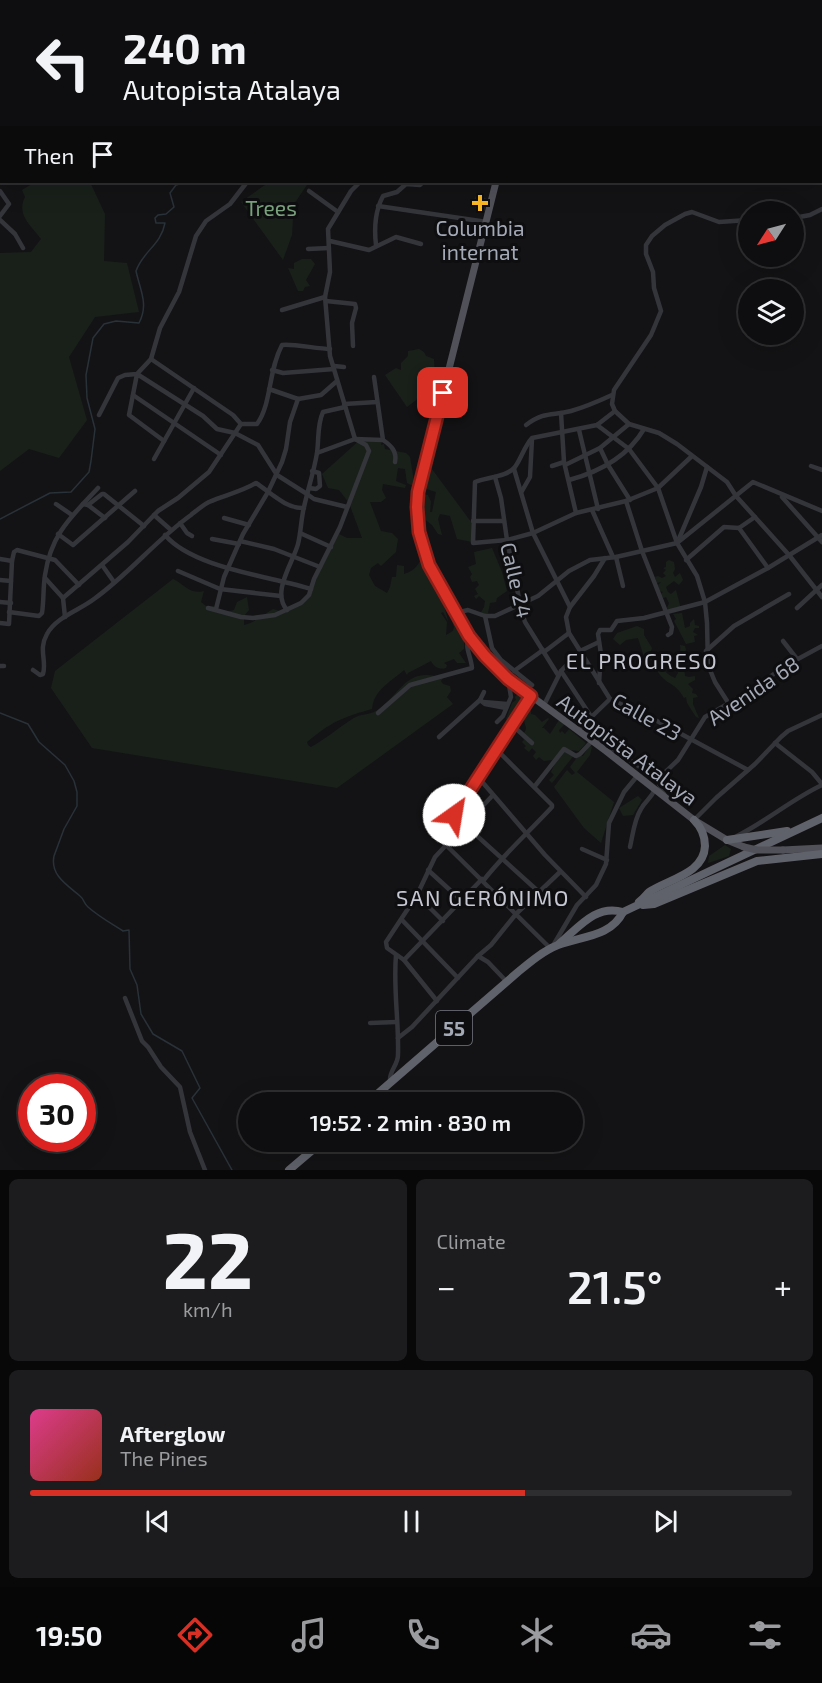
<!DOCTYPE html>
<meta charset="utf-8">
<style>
body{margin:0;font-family:"Exo 2",sans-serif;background:#1c1c1e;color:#f1f3f6;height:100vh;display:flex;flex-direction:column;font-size:22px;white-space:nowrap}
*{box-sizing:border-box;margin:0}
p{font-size:20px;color:#9b9c9f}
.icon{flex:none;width:33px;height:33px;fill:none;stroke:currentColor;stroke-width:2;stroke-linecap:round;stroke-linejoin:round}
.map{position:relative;height:1170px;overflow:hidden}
.details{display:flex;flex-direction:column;gap:9px;padding:9px;background:#080809;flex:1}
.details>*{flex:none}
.guide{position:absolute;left:0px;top:0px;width:822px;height:183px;box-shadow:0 6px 24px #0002,0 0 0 2px #2e2e30;background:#0e0e10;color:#f1f3f6;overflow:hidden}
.needle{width:39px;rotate:234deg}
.controls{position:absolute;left:738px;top:201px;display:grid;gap:12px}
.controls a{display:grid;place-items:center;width:66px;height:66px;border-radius:50%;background:#0e0e10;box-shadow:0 6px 24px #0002,0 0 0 2px #2e2e30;font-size:30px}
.speed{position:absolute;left:18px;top:1074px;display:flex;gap:12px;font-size:30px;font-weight:700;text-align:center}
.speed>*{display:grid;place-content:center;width:78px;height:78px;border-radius:50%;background:#0e0e10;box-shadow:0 6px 24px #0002,0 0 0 2px #2e2e30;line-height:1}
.speed .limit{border:9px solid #d22;background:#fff;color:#111}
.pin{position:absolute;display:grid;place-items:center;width:51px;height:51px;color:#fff;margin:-26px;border-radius:12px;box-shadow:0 3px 9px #0006}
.me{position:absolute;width:66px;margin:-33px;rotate:32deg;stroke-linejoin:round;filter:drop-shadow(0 0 4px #0008)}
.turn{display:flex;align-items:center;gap:21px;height:126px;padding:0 24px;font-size:27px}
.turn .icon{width:78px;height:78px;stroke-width:2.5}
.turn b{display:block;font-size:42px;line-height:51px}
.then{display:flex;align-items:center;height:57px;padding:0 24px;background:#0003;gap:12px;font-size:22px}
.big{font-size:45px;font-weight:600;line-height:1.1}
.details .card{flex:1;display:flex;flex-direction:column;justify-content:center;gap:9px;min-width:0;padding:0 21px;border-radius:9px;background:#1c1c1e}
.details .dial{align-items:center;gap:0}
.dial b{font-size:78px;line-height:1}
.song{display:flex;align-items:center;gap:18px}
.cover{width:72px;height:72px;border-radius:9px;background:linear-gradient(135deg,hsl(330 70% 55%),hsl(10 70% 35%))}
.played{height:6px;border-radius:3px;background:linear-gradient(90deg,#d93025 65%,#2e2e30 65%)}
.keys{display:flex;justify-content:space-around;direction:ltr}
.heat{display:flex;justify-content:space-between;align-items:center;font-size:33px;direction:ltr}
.details .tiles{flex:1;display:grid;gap:9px;grid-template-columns:1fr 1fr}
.card:last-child{grid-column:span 2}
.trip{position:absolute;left:238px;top:1092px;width:345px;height:60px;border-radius:30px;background:#0e0e10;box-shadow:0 6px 24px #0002,0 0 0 2px #2e2e30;font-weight:600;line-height:60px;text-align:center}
.tab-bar{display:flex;height:96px;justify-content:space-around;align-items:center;background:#060606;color:#9b9c9f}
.tab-bar .icon{width:42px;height:42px}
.tab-bar .active{color:#d93025}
.tab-bar b{font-size:27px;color:#f1f3f6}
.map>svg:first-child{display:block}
</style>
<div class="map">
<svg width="822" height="1170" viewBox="0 0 822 1170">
<rect width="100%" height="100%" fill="#131315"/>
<polygon fill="#1f1f22" points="477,194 489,200 484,212 471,205"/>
<g fill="#19201a">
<path d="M35 182H90L105 214 104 261 127 263 139 312 95 317 69 357 87 420 59 458 29 449 0 471V253L31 252 41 239C31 225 16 215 25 197L22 190Z"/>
<polygon points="269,182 309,182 292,207 296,213 293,218 292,235 283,260 241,202"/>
<polygon points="302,259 311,259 315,264 306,280 310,286 305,287 303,291 298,291 288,268 294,269 294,263"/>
<polygon points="419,349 424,352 426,356 434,359 435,386 407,407 385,375 396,368 401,370 401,363 408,356 408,351"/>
<path d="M361 439 382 441 381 445 384 444 385 449 406 453 410 457 415 487 407 483 405 469 398 468 396 481 406 485 405 488 383 484 382 490 386 498 381 502H370L381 531 392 533 398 539 396 552 381 566 378 563 371 568 369 575 375 586 387 593 390 587 392 577H396L397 565 404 566V574C415 571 419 564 423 555 434 577 443 597 448 621L443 612 441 613 447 622 446 635 453 631 454 627 446 604H448L465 632 464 649 459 653 466 663H457L454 659 444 663 447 665 446 668C439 670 434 667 431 661L408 673 407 675 404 670C391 682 374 689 372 709 343 717 331 722 307 742L308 745 311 747C326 739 339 727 354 718 360 714 369 715 376 711 400 697 404 665 443 678L441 681 443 684 450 686 451 691 447 697 453 704 337 788 92 748 51 688 55 671 173 579C184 584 190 595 204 591L201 602 206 606H214C220 615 225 612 234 610L237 602 247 597 249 610 244 616V625C256 622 262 615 273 609L280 611 310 596 315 579 339 534 347 538H362L349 503 339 490 328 488 322 474Z"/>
<polygon points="426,461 471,522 472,542 457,539 450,516 440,514 438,519 442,535 438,534 432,525 422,517 421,507 423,494 428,495 431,502 430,512 432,512 436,492 424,488 419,494"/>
<polygon points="492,548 502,572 507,591 497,598 496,602 490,603 488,613 484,615 480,614 484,607 485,601 479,596 476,599 474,596 478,594 475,589 479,585 477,581 472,582 470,577 472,574 468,567 476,564 474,552"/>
<polygon points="669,560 674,562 675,569 673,573 675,577 680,573 683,580 679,585 674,581 666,587 668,592 671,594 676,590 681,609 669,611 667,608 669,603 666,597 663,598 661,594 663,592 660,591 658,585 661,582 657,583 655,577 658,576 662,578 666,576 663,573 666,570 663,568 666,567 666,562"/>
<polygon points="682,613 685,628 690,626 690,623 694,619 695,625 699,626 699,628 695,628 693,632 698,635 694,636 695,642 686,644 674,621 676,619 673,614"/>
<path d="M637 626 644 629V635L652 648 650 654H656C661 665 663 673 675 678L678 673C673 659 682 656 680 645L685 646 686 650 683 653 687 665 684 667 685 676 689 677 695 676V680L688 684 693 689 692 693 696 694 698 697 693 698V704L699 718 696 717 687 703 686 697 684 698C675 680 660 685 654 662L644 657 638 638 626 640 620 645 613 639 617 633Z"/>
<polygon points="515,688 527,697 509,725 506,719 512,703 516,700 515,697 519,693"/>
<path d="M526 706 531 711V714L535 715 542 722 548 718 549 719 542 728H544L550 734 559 720 565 724 559 730 560 733 562 731 565 734 569 729 586 743 579 751 571 750 575 754 552 783 549 780 554 775 551 772 550 774 559 755 552 760 544 761 539 757 536 760 533 756 536 752 532 748 529 752 524 748 526 746 522 742 524 740 522 736C529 726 525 729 524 719L529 713 525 711Z"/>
<polygon points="590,745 592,747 590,755 577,772 614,802 601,843 584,828 554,787 567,770 572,775 575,773 570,767 578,756 583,756"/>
<polygon points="638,796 642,800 633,815 623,816 619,808"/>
<polygon points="725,845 731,849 729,856 708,863 709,856"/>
</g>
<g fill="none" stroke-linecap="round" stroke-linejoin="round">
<g stroke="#293139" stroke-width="1.5">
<path d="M0 519 50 493 71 492 89 472 91 461 95 429 87 398 86 375 93 338 104 324 116 321 139 323C149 304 140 290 136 271 143 251 161 245 165 223H156L155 218 158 215 166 214 174 207 170 193 176 185 187 182"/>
<path d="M0 713 28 724 39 742 65 765 74 781 77 792V806L64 829 54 856C50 875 67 885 80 896 84 899 84 904 88 907 98 916 112 924 123 931L129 930 130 969 137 985 141 1014 153 1034 182 1051 200 1088 192 1098 232 1170"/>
</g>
<g stroke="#34353a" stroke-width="4.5">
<polyline points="6,0 6,2"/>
<polyline points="75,0 77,2"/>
<polyline points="311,0 313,2"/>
<polyline points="525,0 526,2"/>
<polyline points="117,2 119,0"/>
<polyline points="269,2 272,0"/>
<polyline points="283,2 284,0"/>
<polyline points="326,2 327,0"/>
<polyline points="388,2 389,0"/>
<polyline points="437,2 437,0"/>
<polyline points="469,2 469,0"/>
<polyline points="567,2 568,0"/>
<polyline points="610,2 610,0"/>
<polyline points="655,2 655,0"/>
<polyline points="693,2 694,0"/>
<polyline points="743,2 743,0"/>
<polyline points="820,12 822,11"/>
<polyline points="820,76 822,76"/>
<polyline points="0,109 2,108"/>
<polyline points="0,161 2,160"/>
<polyline points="0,191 9,204 0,216"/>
<polyline points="309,191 338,212"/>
<polyline points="378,206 487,222"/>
<polyline points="794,218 810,215 822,209"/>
<polyline points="0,220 15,234 23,248"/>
<polyline points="748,220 719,222 692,212 685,214 665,225 652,236 646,245 646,254 653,272 654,288 661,311 651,335 614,390 612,404 615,411 629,424 659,433 677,444 727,482 736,496 789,555 822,597"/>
<polyline points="330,241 369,250 396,237 421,244"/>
<path d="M376 245C374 228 375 211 383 196L397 192 406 184 420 185 423 182"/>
<polyline points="308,249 329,248"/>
<polyline points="326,301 355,304 356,308 352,323 353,346"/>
<polyline points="282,310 325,297"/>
<path d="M151 359 233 415 241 424H257C272 403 268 371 282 345 290 343 318 349 330 349"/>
<polyline points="334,366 344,367"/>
<polyline points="272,370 283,373 334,369"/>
<polyline points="374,377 383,440"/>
<polyline points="269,389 298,399 321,395 337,381"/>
<polyline points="133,395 221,455"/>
<polyline points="344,404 377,402"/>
<path d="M615 411 597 425 532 438C524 447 522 457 515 467 507 477 487 477 475 482L473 543 507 540 533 533 576 513 626 501 658 488 692 456"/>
<polyline points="561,413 564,462 576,513"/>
<polyline points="99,415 118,378 125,375 137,374 151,359 160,328 179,292 196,236 206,221 230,204 247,182"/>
<path d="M526 425C545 411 552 416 571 411 585 407 599 401 612 395"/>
<polyline points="597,425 629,449 658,488 677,543 697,576 705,602 707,623 708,665 715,682 729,704"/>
<polyline points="579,430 598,509"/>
<polyline points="164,441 129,415 137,374 203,416 217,429 235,433 258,445 277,475 307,494 314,499 347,507"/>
<polyline points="600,448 608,465 630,500"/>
<path d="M317 453 355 439 383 440C392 446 397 452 395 462"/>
<polyline points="154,459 194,388"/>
<polyline points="565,465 600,448 629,424"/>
<polyline points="552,466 564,462"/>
<polyline points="811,466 822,470"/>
<polyline points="514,469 533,533 570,607 566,617 569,633 610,699 659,722 748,770"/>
<polyline points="495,477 501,498 507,540 522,613 525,622 558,675"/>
<path d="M569 480C599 472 628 456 644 429"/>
<polyline points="309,488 316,489 320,486 319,473 312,471"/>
<polyline points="522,491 530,477 532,439"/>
<polyline points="782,497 822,542"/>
<polyline points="626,501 642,551 672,627 671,633 668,635"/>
<polyline points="56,504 72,515"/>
<polyline points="83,504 88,505 102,494 104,494 144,526"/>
<polyline points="88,505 105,518"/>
<polyline points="592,510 613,557"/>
<polyline points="154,515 171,530"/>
<polyline points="224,518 249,525"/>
<polyline points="473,521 504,521"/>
<polyline points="180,523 187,533 192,536"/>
<polyline points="739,528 768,568"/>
<polyline points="300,533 331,547"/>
<polyline points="58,534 73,545 135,491"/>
<path d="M165 535C193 568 269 576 311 589"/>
<polyline points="212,539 239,544"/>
<polyline points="240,541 274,549 320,567"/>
<polyline points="678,541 701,487 707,467"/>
<polyline points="616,557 623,586"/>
<polyline points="0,559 12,561"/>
<polyline points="686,560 724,527 739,528 755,517"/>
<polyline points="102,565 114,582"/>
<polyline points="178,571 220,589 281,596"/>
<polyline points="45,578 63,598"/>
<polyline points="0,580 11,581"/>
<polyline points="0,602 11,603"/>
<polyline points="570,607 594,576 605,558"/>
<polyline points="208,608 241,617 253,618 275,615 301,603 309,595 314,579 340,527 369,451 366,445 355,439 330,356 325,297 330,272 328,229 351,191 360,182"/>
<polyline points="797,608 822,585"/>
<polyline points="216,609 224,577 243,534 268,492 282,462 286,449 290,422 298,399"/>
<path d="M287 610C271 592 293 563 298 544 301 532 301 519 304 507 308 489 314 471 317 453 319 439 317 425 323 412L345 407"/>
<path d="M9 612 39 616 42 613C44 600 43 587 45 575 51 534 71 517 98 488"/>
<polyline points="456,613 468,610 485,616 495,616 538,596 569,571 590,560 616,557 677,543 753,482 822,511"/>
<polyline points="485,616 492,648 501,660 532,685"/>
<polyline points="65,617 63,598 128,542 158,511 178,498 209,472 241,424"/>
<polyline points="0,623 9,624 12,561 14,552 17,550 55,560 79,585"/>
<polyline points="783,641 797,659"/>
<polyline points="706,651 734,626 789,594"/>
<polyline points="544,652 569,633"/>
<polyline points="0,666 4,666"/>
<path d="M33 670 40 675 43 674C47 660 38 650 47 634 56 617 80 610 94 599 129 574 156 540 191 515 196 511 203 505 209 502 225 495 241 492 256 483 270 492 286 509 304 508"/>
<polyline points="514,671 543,650"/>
<polyline points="561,671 592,718"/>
<polyline points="599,683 601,654 598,634 600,630 611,630 617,621 644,618 705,602 768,568 822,535"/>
<polyline points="531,696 454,815 539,892"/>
<polyline points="480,700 485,704 506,708"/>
<polyline points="483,702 507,704"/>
<polyline points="544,705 561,671 580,651 599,642"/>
<path d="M378 713 410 685 472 668C471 656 464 647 469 636"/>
<polyline points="497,722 503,716 511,697 508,679"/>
<polyline points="512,725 532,743"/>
<polyline points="578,730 610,699"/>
<polyline points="583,733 589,733 658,779"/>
<polyline points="439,737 480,700 484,692"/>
<polyline points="775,743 812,772 822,784"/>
<polyline points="478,777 545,855 586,897"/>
<polyline points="535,786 564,749 576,756 580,754 592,741"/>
<polyline points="665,796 658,782 658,779 678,760 705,717 750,691 785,666 822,646"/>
<polyline points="694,820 716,798 755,764 781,737 788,731 822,715"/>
<path d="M737 836C767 821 792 799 822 785"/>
<polyline points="445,844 551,949 577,905 596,885 606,864 609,823 624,792 638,775"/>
<path d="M630 847C633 834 634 820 641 809 646 800 651 799 655 789"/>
<polyline points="582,849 607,860"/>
<polyline points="428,870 462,901"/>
<path d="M483 881C504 854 529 832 552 807V805L496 749"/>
<polyline points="417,895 443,921"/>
<polyline points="402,920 458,978"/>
<polyline points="478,956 488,962 507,982"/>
<polyline points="404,960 482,879"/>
<polyline points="125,998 142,1041 148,1047 161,1067 180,1087 190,1132 205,1170"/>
<polyline points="437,1001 404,960 387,948 386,942 417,895 435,857 493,795"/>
<polyline points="370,1023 396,1022"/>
<polyline points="398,1038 412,1027 478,956 491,945 516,914 560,872"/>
<path d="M390 1081C389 1071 398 1065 398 1055 399 1021 393 988 396 955"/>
</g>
<g stroke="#505159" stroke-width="7">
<polyline points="516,2 516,0"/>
<polyline points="496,182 418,492 417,507 419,532 429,565 469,636 491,663 508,679 606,751 694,820 727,840 744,847"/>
<polyline points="783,850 822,848"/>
</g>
<g stroke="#60626b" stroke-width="8">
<polyline points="727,840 787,831"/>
<path d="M639 902C643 899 646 895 649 892 668 879 704 874 705 846 705 835 701 827 694 820"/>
<polyline points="643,905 654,904 757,861 822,854"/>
<path d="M560 943C579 927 596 904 623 912"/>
<path d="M368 1102 518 972C530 962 543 951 558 945 581 936 611 937 623 912L822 818"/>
<polyline points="289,1170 322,1142"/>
</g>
<polyline stroke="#505159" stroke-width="7" points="744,847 757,850 783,850"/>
</g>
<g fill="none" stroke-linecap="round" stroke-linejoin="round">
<g stroke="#8d1f18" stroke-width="15">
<polyline id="route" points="443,393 418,492 417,507 419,532 429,565 469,636 485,656 508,679 531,696 454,815"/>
</g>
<use href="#route" stroke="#d93025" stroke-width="10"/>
</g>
<path fill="#fab826" stroke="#0e0e10" stroke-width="2" d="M477 194h6v6h6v6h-6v6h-6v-6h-6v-6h6z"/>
<g text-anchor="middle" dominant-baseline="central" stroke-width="6" stroke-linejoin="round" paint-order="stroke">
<rect fill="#0e0e10" stroke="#777a84" stroke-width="1.5" x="436" y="1011" width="36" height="34" rx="4.5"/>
<g font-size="20" font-weight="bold" fill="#a4a9b6">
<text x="454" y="1028">55</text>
</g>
<g font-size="21" fill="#7aa27d" stroke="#0e0e10">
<text x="271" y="207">Trees</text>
</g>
<g font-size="21" fill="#a4a9b6" stroke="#0e0e10">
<text x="480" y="227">Columbia<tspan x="480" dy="24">internat</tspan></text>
</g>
<g font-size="21" fill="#a4a9b6" stroke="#0e0e10">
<text transform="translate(517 580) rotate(77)">Calle 24</text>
<text transform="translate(753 690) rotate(-34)">Avenida 68</text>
<text transform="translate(647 716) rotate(29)">Calle 23</text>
<text transform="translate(628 749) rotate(37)">Autopista Atalaya</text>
</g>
<g font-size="22" letter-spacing="1.5" fill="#c5c8d2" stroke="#0e0e10">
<text x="642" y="660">EL PROGRESO</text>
<text x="483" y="897">SAN GERÓNIMO</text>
</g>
</g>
</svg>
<div class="controls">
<a><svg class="needle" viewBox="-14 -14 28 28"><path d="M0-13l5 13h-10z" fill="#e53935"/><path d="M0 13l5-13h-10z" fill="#9b9c9f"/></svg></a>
<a><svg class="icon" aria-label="layers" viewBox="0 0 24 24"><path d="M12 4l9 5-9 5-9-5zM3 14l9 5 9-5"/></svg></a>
</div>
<div class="speed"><div class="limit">30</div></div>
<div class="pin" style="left:443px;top:393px;background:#d93025"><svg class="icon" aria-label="arrive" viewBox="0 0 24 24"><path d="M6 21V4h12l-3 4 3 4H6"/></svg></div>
<svg class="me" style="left:454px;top:815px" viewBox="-20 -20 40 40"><circle r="19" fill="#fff"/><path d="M0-13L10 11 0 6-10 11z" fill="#d93025"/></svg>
<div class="trip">19:52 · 2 min · 830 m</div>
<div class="guide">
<div class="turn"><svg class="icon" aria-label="left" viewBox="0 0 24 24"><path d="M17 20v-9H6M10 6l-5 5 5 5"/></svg><div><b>240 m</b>Autopista Atalaya</div></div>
<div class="then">Then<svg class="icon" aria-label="arrive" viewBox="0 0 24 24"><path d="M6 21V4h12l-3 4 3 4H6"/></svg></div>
</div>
</div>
<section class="details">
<div class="tiles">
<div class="card dial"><b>22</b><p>km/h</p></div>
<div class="card"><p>Climate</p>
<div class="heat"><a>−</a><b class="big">21.5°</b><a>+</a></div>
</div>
<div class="card">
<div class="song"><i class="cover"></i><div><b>Afterglow</b><p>The Pines</p></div></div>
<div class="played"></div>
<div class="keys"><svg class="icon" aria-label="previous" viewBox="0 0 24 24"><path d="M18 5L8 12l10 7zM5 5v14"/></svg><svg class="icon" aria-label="pause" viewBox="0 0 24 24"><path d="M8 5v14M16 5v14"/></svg><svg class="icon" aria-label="next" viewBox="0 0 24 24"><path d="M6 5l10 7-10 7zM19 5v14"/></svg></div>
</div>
</div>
</section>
<nav class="tab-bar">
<b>19:50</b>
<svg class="icon active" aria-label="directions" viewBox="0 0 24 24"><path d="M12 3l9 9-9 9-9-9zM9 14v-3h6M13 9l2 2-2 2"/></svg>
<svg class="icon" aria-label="music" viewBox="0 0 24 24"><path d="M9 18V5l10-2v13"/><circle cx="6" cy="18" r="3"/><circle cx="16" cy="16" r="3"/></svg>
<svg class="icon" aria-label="phone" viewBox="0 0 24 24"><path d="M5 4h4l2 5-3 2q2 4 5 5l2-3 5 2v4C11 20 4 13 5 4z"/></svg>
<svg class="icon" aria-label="climate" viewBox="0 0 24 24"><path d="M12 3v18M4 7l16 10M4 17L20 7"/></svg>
<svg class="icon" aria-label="car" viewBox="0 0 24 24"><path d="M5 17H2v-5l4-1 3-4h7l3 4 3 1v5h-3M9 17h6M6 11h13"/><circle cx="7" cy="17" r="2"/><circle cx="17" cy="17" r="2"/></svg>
<svg class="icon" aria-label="filters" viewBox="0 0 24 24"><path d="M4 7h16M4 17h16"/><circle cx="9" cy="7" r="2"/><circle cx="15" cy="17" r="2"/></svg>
</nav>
